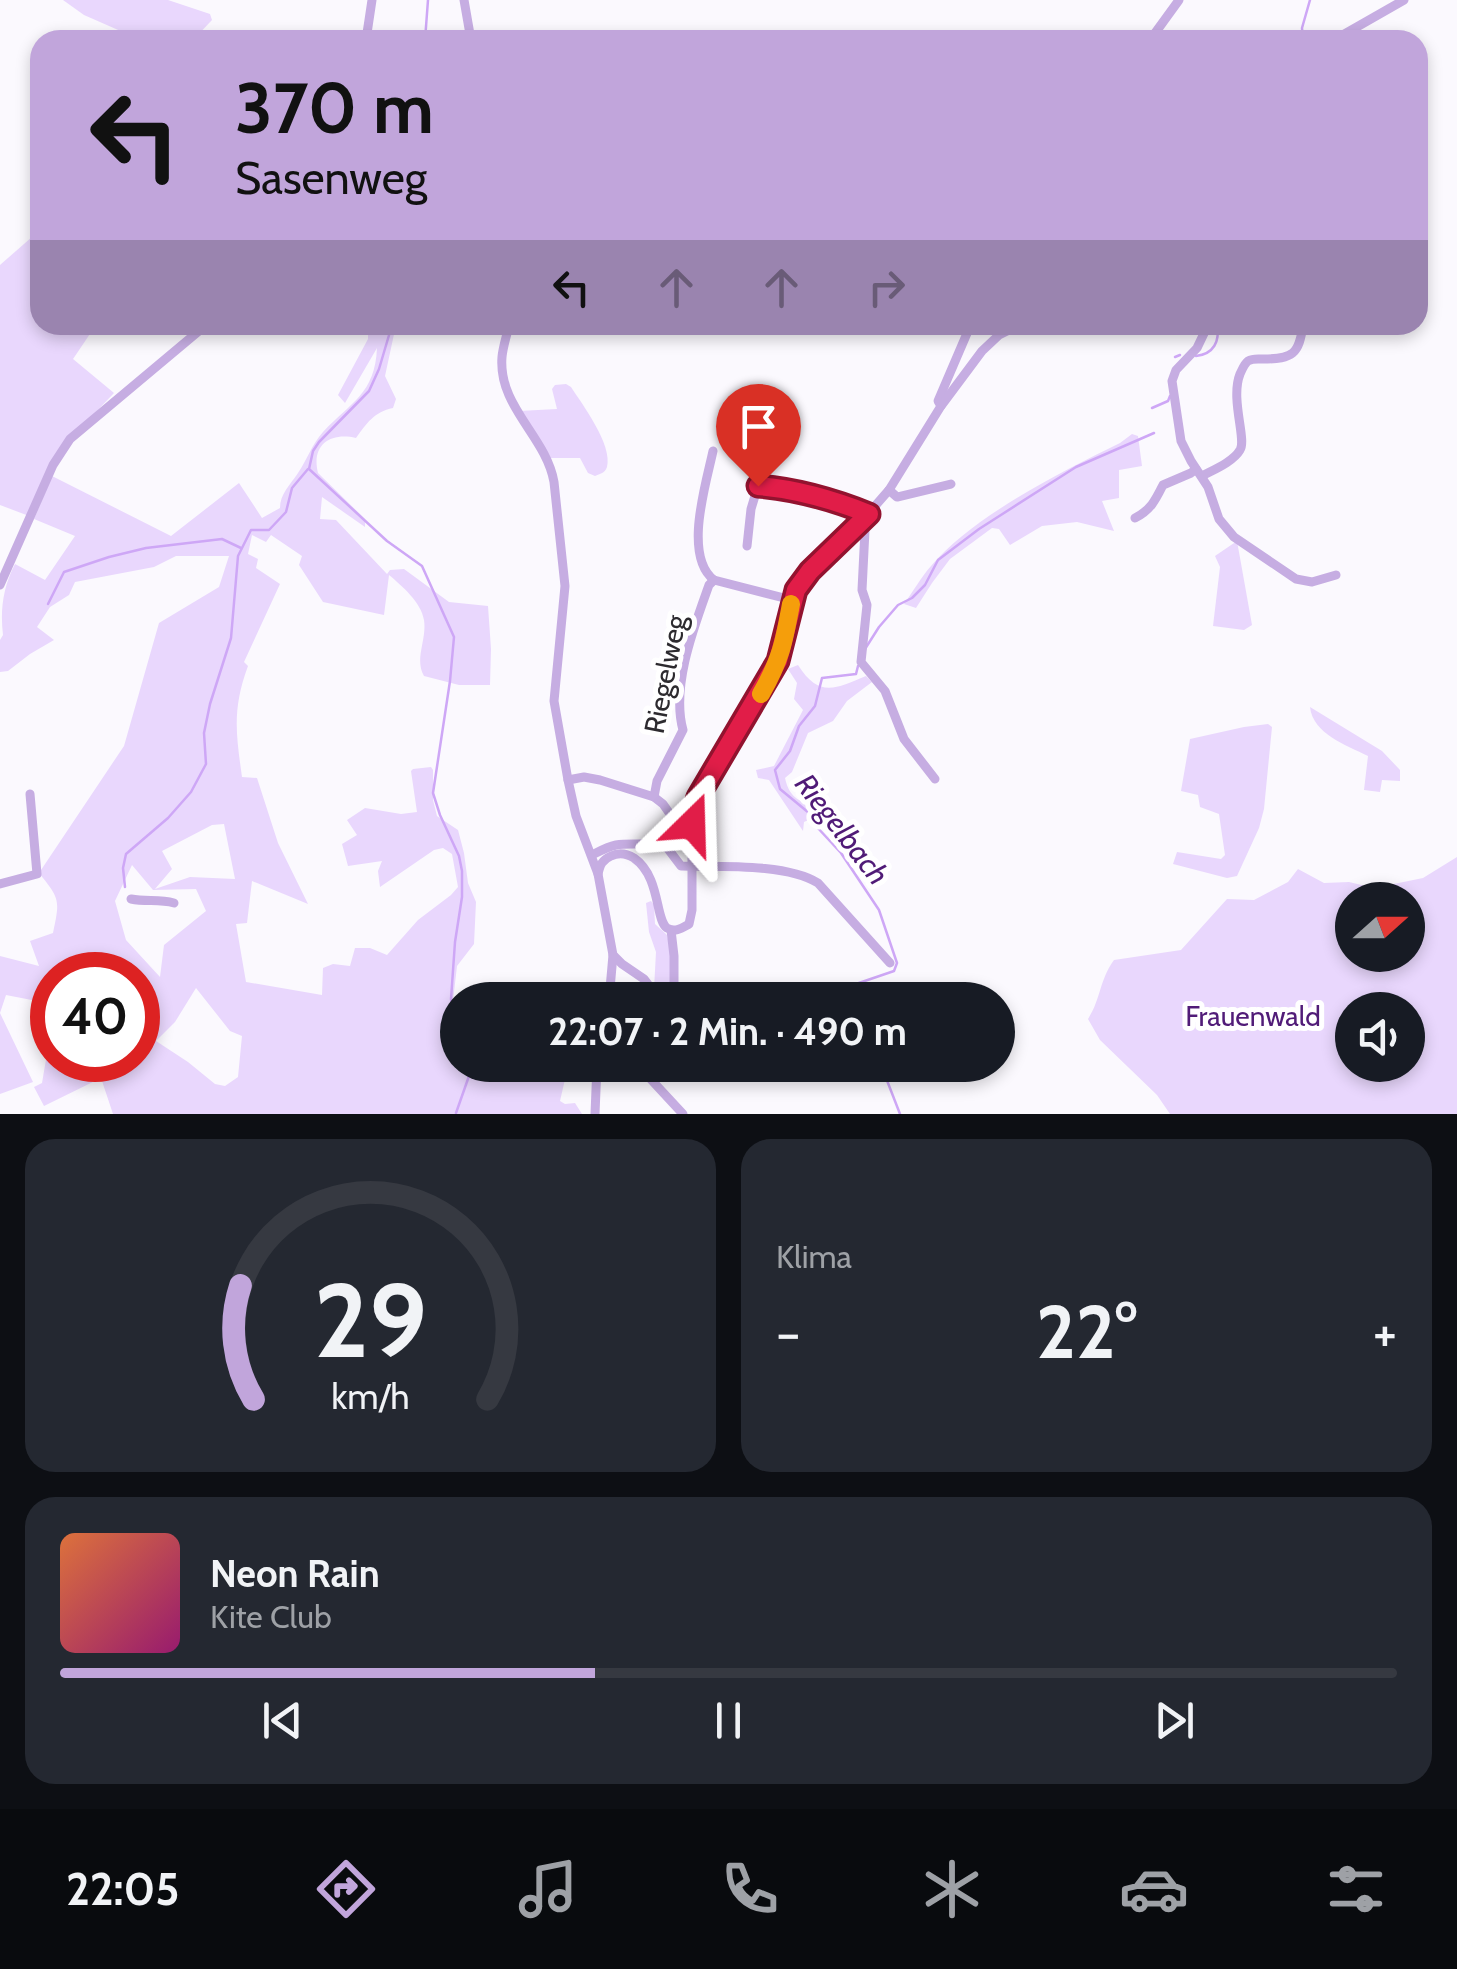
<!DOCTYPE html>
<html lang="de">
<meta charset="utf-8">
<style>
body{margin:0;font-family:Cabin,sans-serif;background:#242831;color:#f1f3f6;height:100vh;display:flex;flex-direction:column;font-size:38px;white-space:nowrap}
*{box-sizing:border-box;margin:0}
p{font-size:32px;color:#9ea1a6}
.icon{flex:none;width:55px;height:55px;fill:none;stroke:currentColor;stroke-width:2;stroke-linecap:round;stroke-linejoin:round}
.map{position:relative;height:1114px;overflow:hidden}
.sheet{display:flex;flex-direction:column;gap:25px;padding:25px;background:#0d0f14;flex:1}
.sheet>*{flex:none}
.banner{position:absolute;left:30px;top:30px;width:1398px;height:305px;border-radius:30px;box-shadow:0 5px 15px #0003;background:#c1a5db;color:#111;overflow:hidden}
.needle{width:65px;rotate:69deg}
.fabs{position:absolute;left:1335px;top:882px;display:grid;gap:20px}
.fabs a{display:grid;place-items:center;width:90px;height:90px;border-radius:50%;background:#171b24;box-shadow:0 5px 15px #0003;font-size:50px}
.speed{position:absolute;left:30px;top:952px;display:flex;gap:20px;font-size:50px;font-weight:700;text-align:center}
.speed>*{display:grid;place-content:center;width:130px;height:130px;border-radius:50%;background:#171b24;box-shadow:0 5px 15px #0003;line-height:1}
.speed .limit{border:15px solid #d22;background:#fff;color:#111}
.pin{position:absolute;display:grid;place-items:center;width:85px;height:85px;color:#fff;margin:-102px -42px;border-radius:50% 50% 50% 0;rotate:-45deg;box-shadow:0 0 10px #0007}
.pin .icon{rotate:45deg}
.me{position:absolute;width:110px;margin:-55px;rotate:22deg;stroke-linejoin:round;filter:drop-shadow(0 0 8px #0008)}
.turn{display:flex;align-items:center;gap:35px;height:210px;padding:0 40px;font-size:45px}
.turn .icon{width:130px;height:130px;stroke-width:2.5}
.turn b{display:block;font-size:70px;line-height:85px}
.lanes{display:flex;align-items:center;height:95px;padding:0 40px;background:#0003;justify-content:center;gap:50px;direction:ltr}
.lanes .off{opacity:.35}
.big{font-size:75px;font-weight:700;line-height:1.1}
.sheet .widget{flex:1;display:flex;flex-direction:column;justify-content:center;gap:15px;min-width:0;padding:0 35px;border-radius:30px;background:#242831}
.sheet .dial{align-items:center;gap:0}
.dial svg{height:260px;overflow:visible;fill:none;stroke:#363941;stroke-width:7;stroke-linecap:round;text-anchor:middle}
.dial text{fill:#f1f3f6;stroke:none}
.song{display:flex;align-items:center;gap:30px}
.cover{width:120px;height:120px;border-radius:15px;background:linear-gradient(135deg,hsl(20 70% 55%),hsl(320 70% 35%))}
.played{height:10px;border-radius:5px;background:linear-gradient(90deg,#c1a5db 40%,#363941 40%)}
.keys{display:flex;justify-content:space-around;direction:ltr}
.heat{display:flex;justify-content:space-between;align-items:center;font-size:55px;direction:ltr}
.sheet .tiles{flex:1;display:grid;gap:25px;grid-template-columns:1fr 1fr}
.widget:last-child{grid-column:span 2}
.trip{position:absolute;left:440px;top:982px;width:575px;height:100px;border-radius:50px;background:#171b24;box-shadow:0 5px 15px #0003;font-weight:700;line-height:100px;text-align:center}
.dock{display:flex;height:160px;justify-content:space-around;align-items:center;background:#090b0e;color:#9ea1a6}
.dock .icon{width:70px;height:70px}
.dock .active{color:#c1a5db}
.dock b{font-size:45px;color:#f1f3f6}
.map>svg:first-child{display:block}
</style>
<div class="map">
<svg width="1457" height="1114" viewBox="0 0 1457 1114">
<rect width="100%" height="100%" fill="#fbf9fe"/>
<g fill="#e9d7fd" fill-rule="evenodd">
<polygon points="63,0 168,0 210,14 212,20 193,40 141,40 84,15"/>
<polygon points="40,230 40,325 96,325 73,359 114,393 70,439 29,516 0,505 0,265"/>
<path d="M368 325H396L385 376 396 399 393 408C374 412 367 423 356 438 330 432 311 445 318 473L365 519V527L322 497 320 519 336 520 387 574 390 570 404 569 449 602 488 606 491 649 490 685H459L424 676C414 659 427 640 424 620 421 602 402 586 389 575L384 615 323 602 299 565 302 556 271 535 266 542 252 535 248 554 258 559 256 568 280 584 244 662 248 666C232 709 236 734 242 777L257 778 278 843 308 904 252 881 247 923 236 924 246 982 322 995 323 968 333 964 350 966 355 948H370L387 955 418 920 451 895 458 887 452 854 443 848 434 850 380 887 378 871 382 861 348 866 342 844 357 835 347 820 365 808 401 814 417 812 411 771 413 769 431 767 433 770V800L437 816 458 830 464 853 468 883 476 902 474 944 457 966 453 1001 457 1018 458 1065H544L547 1067 548 1065H564L566 1075 560 1101 565 1104 575 1103 582 1114H113L101 1078 44 1106 34 1087 42 1083 52 1024V1060H138V975H52V1004L6 995 0 1013 33 1082 0 1094V956L39 966 30 941 53 933C60 900 60 899 39 873L124 746 159 623 219 587 229 556H176L154 567 75 582 69 595 50 607 37 627 54 640 30 654 8 671 0 672V640L3 635C0 610 3 587 15 564L45 580 75 536 34 519 52 476 171 536 239 483 262 518 280 508C280 494 290 485 298 473 307 460 312 444 323 432 351 402 375 394 377 348L345 403 338 395 368 339ZM224 824 235 879 190 877 155 889 172 869 162 851 212 825ZM132 865 153 890 196 889 206 911 164 945 160 977 126 940 115 901ZM196 988 230 1031 242 1036 238 1077 225 1086 215 1084 188 1062 156 1041 175 1022Z"/>
<path d="M566 384 571 387C582 404 613 445 607 467 605 473 600 474 595 476L588 473 580 458H550L519 411 557 409 552 389 555 385Z"/>
<path d="M1132 434 1138 436 1142 466 1119 470V498L1102 501 1114 531 1077 522 1042 526 1010 545 999 529 992 528 950 559 932 583 916 608 904 604C913 592 921 577 931 566 972 517 1062 471 1120 443Z"/>
<polygon points="1237,541 1252,625 1244,630 1213,626 1220,567 1215,556"/>
<path d="M798 665C819 698 835 689 866 676L872 682 847 701 833 721 808 733 792 772 785 778C790 801 804 805 825 804L828 811 804 822 803 831 769 780 758 778 756 770 774 766 803 710 794 699 797 683 788 669Z"/>
<path d="M1310 707 1382 751 1400 770V781L1382 780 1380 792 1364 790 1368 756C1346 745 1313 734 1310 707Z"/>
<polygon points="1268,724 1272,727 1264,809 1259,828 1237,876 1227,878 1173,864 1177,852 1221,859 1225,855 1219,814 1200,807 1198,795 1181,791 1190,739 1244,727"/>
<path d="M1457 857V1114H1170L1157 1095 1100 1040 1088 1019C1101 999 1099 981 1114 960L1181 950 1227 899 1254 900 1288 882 1298 869 1324 883 1349 882 1374 888 1423 878ZM1352 900H1408V955H1352ZM1352 1010H1408V1065H1352Z"/>
<polygon points="651,901 654,905 655,924 667,935 672,956 675,1000 658,1000 654,989 656,952 649,932 646,903"/>
</g>
<g fill="none" stroke-linecap="round" stroke-linejoin="round">
<g stroke="#cea7f6" stroke-width="2.5">
<polyline points="425,40 428,0"/>
<polyline points="1303,40 1302,28 1310,0"/>
<polyline points="392,325 379,369 369,391 319,442 313,451 309,469 387,541 422,566 454,637 450,681 433,793 440,815 459,856 462,871 462,897 455,942 451,999 458,1032"/>
<path d="M1196 356C1214 354 1220 341 1217 325"/>
<polyline points="1175,357 1180,355"/>
<polyline points="1152,408 1168,401 1170,396"/>
<polyline points="48,604 64,572 109,557 146,548 222,539 241,548"/>
<polyline points="865,649 879,627 898,605 912,598 925,585 938,560 979,529 1076,467 1154,433"/>
<polyline points="858,666 856,674 822,678 815,706 799,726 790,751 775,770 780,789 809,813 816,826 841,853 879,910 897,963 894,971 853,985 859,1000"/>
<polyline points="125,887 123,868 126,854 168,818 191,792 206,764 204,733 210,704 231,638 238,556 251,530 269,530 286,512 292,488 308,469"/>
<polyline points="881,1065 900,1114"/>
<polyline points="456,1113 469,1076 467,1065"/>
</g>
<g stroke="#c6ade2" stroke-width="9">
<polyline points="464,0 471,40"/>
<polyline points="366,40 372,0"/>
<polyline points="1150,40 1179,0"/>
<polyline points="1334,40 1404,0"/>
<path d="M509 325C507 335 503 346 502 357 498 407 546 436 554 482L565 586 554 701 568 780 576 816 598 874 613 955 622 964 644 979 650 987 654 1000"/>
<polyline points="1208,325 1197,348 1176,370 1172,381 1181,441 1191,461 1208,487 1219,519 1234,537 1296,579 1312,582 1336,575"/>
<polyline points="941,406 938,401 968,331 967,325"/>
<path d="M713 451C706 484 683 556 714 580"/>
<path d="M1202 476C1213 470 1233 462 1240 450 1247 440 1230 399 1240 374 1242 370 1244 364 1248 361 1253 358 1258 359 1263 359 1293 359 1299 354 1303 325"/>
<polyline points="889,490 897,497 951,484"/>
<path d="M1135 518C1151 510 1156 499 1163 485L1191 473 1196 469"/>
<polyline points="861,522 865,530 862,590 867,605 861,662 885,691 904,739 935,779"/>
<path d="M747 546 751 509 758 486C796 489 834 500 869 513"/>
<polyline points="0,585 53,465 70,439 206,325"/>
<polyline points="568,780 584,777 600,780 654,797 663,804 677,824 692,824"/>
<path d="M654 797 657 781 683 730C671 686 694 627 709 585L714 580 792 600"/>
<path d="M662 841 681 866C719 867 786 863 818 883L890 963"/>
<path d="M592 855C600 851 607 847 616 845 639 841 666 852 677 824"/>
<path d="M598 874C600 865 602 860 611 856 619 852 626 853 634 858 661 877 655 920 667 928 675 933 682 928 689 924L692 910V824L695 805 779 661 792 600 801 581 836 544 861 522 889 490 941 406 982 351 999 335 1019 325"/>
<polyline points="0,884 37,874 30,794"/>
<path d="M131 899C146 902 159 899 174 903"/>
<polyline points="671,930 674,956 674,1000"/>
<polyline points="609,1000 613,955"/>
<polyline points="641,1065 645,1073 683,1114"/>
<polyline points="595,1114 597,1065"/>
</g>
</g>
<g fill="none" stroke-linecap="round" stroke-linejoin="round">
<g stroke="#92132f" stroke-width="25">
<path id="route" d="M692 824 693 812 698 797 778 661 796 590 810 571 869 514C834 500 796 489 758 486"/>
</g>
<use href="#route" stroke="#e11d48" stroke-width="18"/>
<path stroke="#f59e0b" stroke-width="18" d="M761 694C781 659 784 642 791 604"/>
</g>
<g text-anchor="middle" dominant-baseline="central" stroke-width="10" stroke-linejoin="round" paint-order="stroke">
<g font-size="28" fill="#2d2b2f" stroke="#fff">
<text transform="translate(665 674) rotate(-79)">Riegelweg</text>
</g>
<g font-size="28" fill="#511c78" stroke="#fff">
<text x="1253" y="1016">Frauenwald</text>
</g>
<g font-size="30" font-style="italic" fill="#501b77" stroke="#fff">
<text transform="translate(842 829) rotate(52)">Riegelbach</text>
</g>
</g>
</svg>
<div class="fabs">
<a><svg class="needle" viewBox="-14 -14 28 28"><path d="M0-13l5 13h-10z" fill="#e53935"/><path d="M0 13l5-13h-10z" fill="#9ea1a6"/></svg></a>
<a><svg class="icon" aria-label="sound" viewBox="0 0 24 24"><path d="M4 9h4l5-4v14l-5-4H4zM17 9q2 3 0 6"/></svg></a>
</div>
<div class="speed"><div class="limit">40</div></div>
<div class="pin" style="left:758px;top:486px;background:#d93025"><svg class="icon" aria-label="arrive" viewBox="0 0 24 24"><path d="M6 21V4h12l-3 4 3 4H6"/></svg></div>
<svg class="me" style="left:692px;top:824px" viewBox="-20 -20 40 40"><path d="M0-17L14 15 0 8-14 15z" fill="#e11d48" stroke="#fff" stroke-width="4"/></svg>
<div class="trip">22:07 · 2 Min. · 490 m</div>
<div class="banner">
<div class="turn"><svg class="icon" aria-label="left" viewBox="0 0 24 24"><path d="M17 20v-9H6M10 6l-5 5 5 5"/></svg><div><b>370 m</b>Sasenweg</div></div>
<div class="lanes"><svg class="icon" aria-label="left" viewBox="0 0 24 24"><path d="M17 20v-9H6M10 6l-5 5 5 5"/></svg><svg class="icon off" aria-label="ahead" viewBox="0 0 24 24"><path d="M12 20V5M6 11l6-6 6 6"/></svg><svg class="icon off" aria-label="ahead" viewBox="0 0 24 24"><path d="M12 20V5M6 11l6-6 6 6"/></svg><svg class="icon off" aria-label="right" viewBox="0 0 24 24"><path d="M7 20v-9h11M14 6l5 5-5 5"/></svg></div>
</div>
</div>
<section class="sheet">
<div class="tiles">
<div class="widget dial"><svg viewBox="0 0 100 80">
<path d="M14 69A42 42 0 1 1 86 69"/>
<path d="M14 69A42 42 0 0 1 10 34" stroke="#c1a5db"/>
<text x="50" y="56" font-size="32" font-weight="700">29</text>
<text x="50" y="72" font-size="11">km/h</text>
</svg></div>
<div class="widget"><p>Klima</p>
<div class="heat"><a>−</a><b class="big">22°</b><a>+</a></div>
</div>
<div class="widget">
<div class="song"><i class="cover"></i><div><b>Neon Rain</b><p>Kite Club</p></div></div>
<div class="played"></div>
<div class="keys"><svg class="icon" aria-label="previous" viewBox="0 0 24 24"><path d="M18 5L8 12l10 7zM5 5v14"/></svg><svg class="icon" aria-label="pause" viewBox="0 0 24 24"><path d="M8 5v14M16 5v14"/></svg><svg class="icon" aria-label="next" viewBox="0 0 24 24"><path d="M6 5l10 7-10 7zM19 5v14"/></svg></div>
</div>
</div>
</section>
<nav class="dock">
<b>22:05</b>
<svg class="icon active" aria-label="directions" viewBox="0 0 24 24"><path d="M12 3l9 9-9 9-9-9zM9 14v-3h6M13 9l2 2-2 2"/></svg>
<svg class="icon" aria-label="music" viewBox="0 0 24 24"><path d="M9 18V5l10-2v13"/><circle cx="6" cy="18" r="3"/><circle cx="16" cy="16" r="3"/></svg>
<svg class="icon" aria-label="phone" viewBox="0 0 24 24"><path d="M5 4h4l2 5-3 2q2 4 5 5l2-3 5 2v4C11 20 4 13 5 4z"/></svg>
<svg class="icon" aria-label="climate" viewBox="0 0 24 24"><path d="M12 3v18M4 7l16 10M4 17L20 7"/></svg>
<svg class="icon" aria-label="car" viewBox="0 0 24 24"><path d="M5 17H2v-5l4-1 3-4h7l3 4 3 1v5h-3M9 17h6M6 11h13"/><circle cx="7" cy="17" r="2"/><circle cx="17" cy="17" r="2"/></svg>
<svg class="icon" aria-label="filters" viewBox="0 0 24 24"><path d="M4 7h16M4 17h16"/><circle cx="9" cy="7" r="2"/><circle cx="15" cy="17" r="2"/></svg>
</nav>
